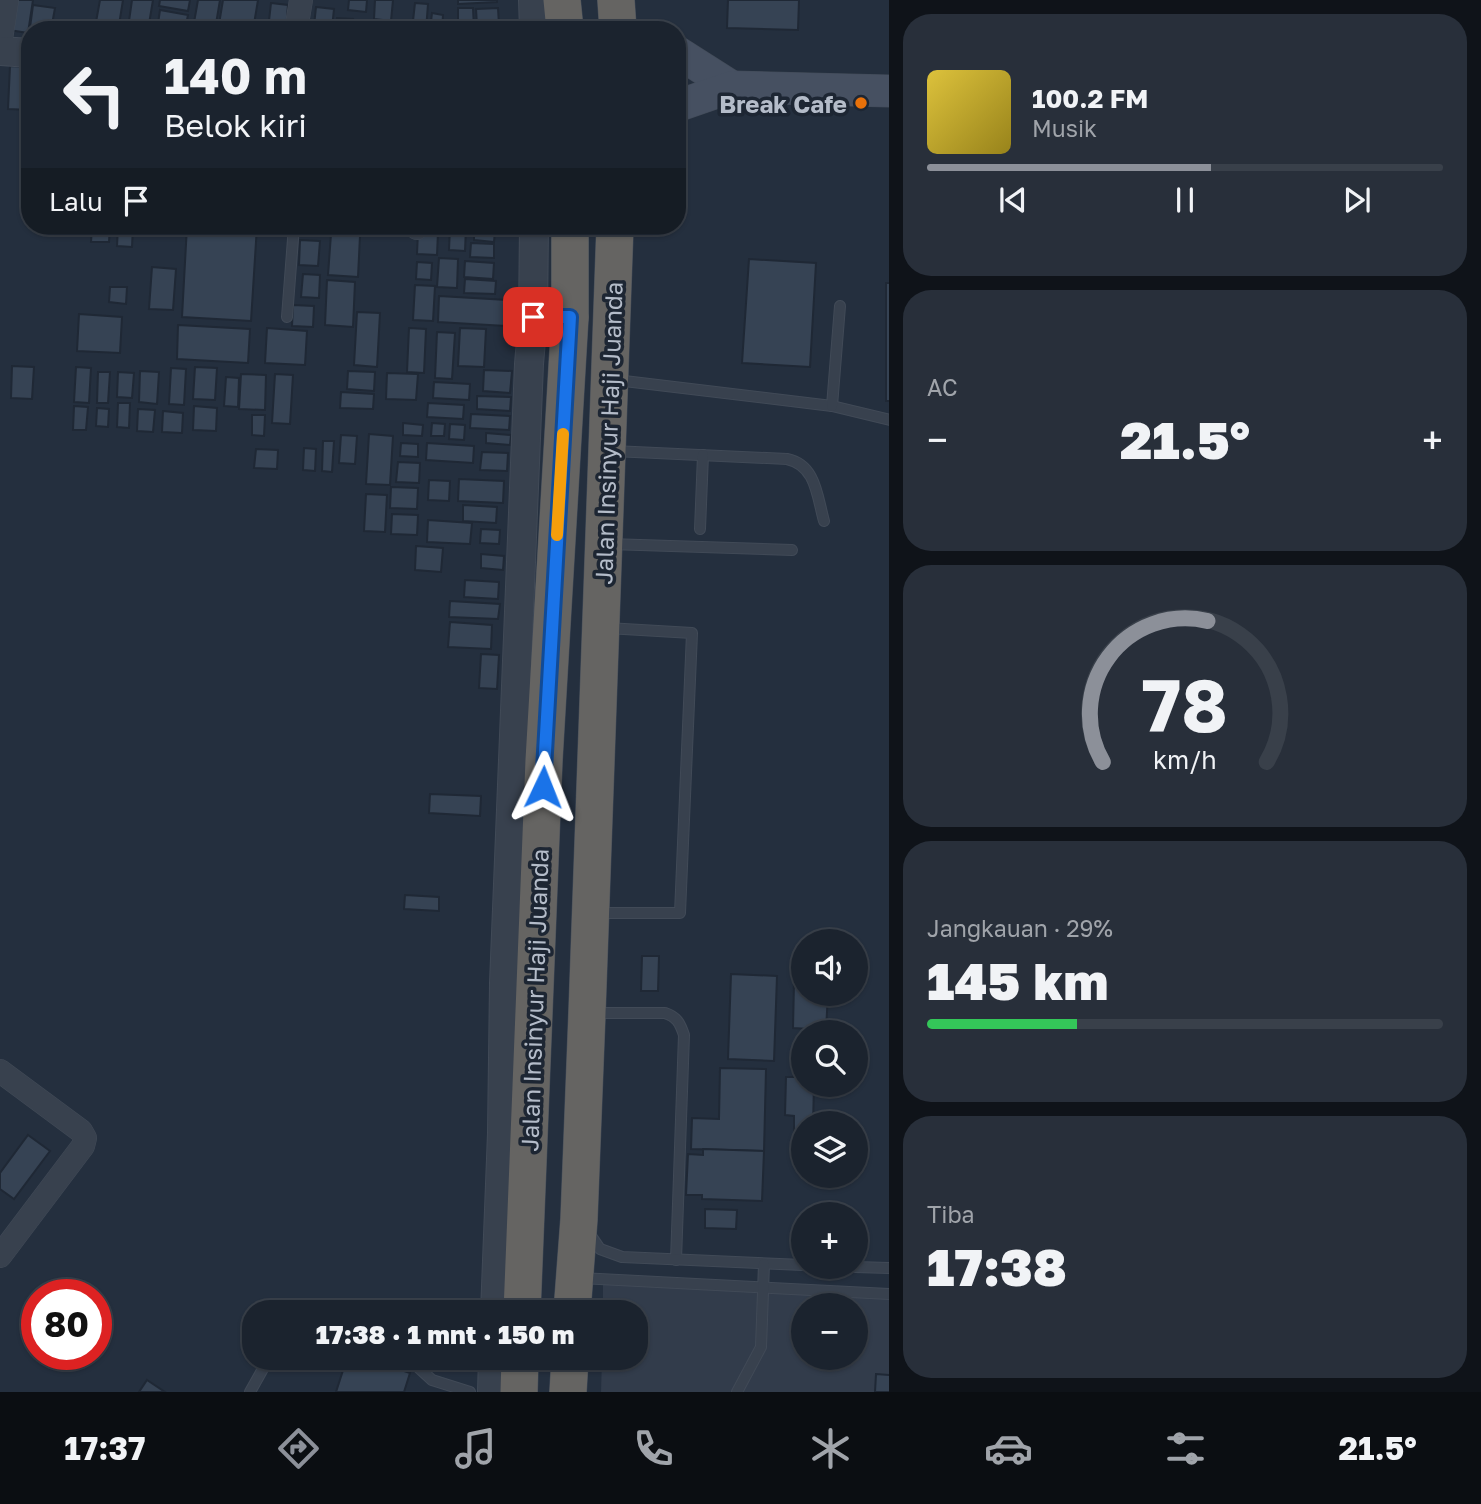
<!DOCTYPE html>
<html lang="id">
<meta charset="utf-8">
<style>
body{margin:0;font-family:"Golos Text",sans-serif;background:#282f3a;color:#f1f3f6;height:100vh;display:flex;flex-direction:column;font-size:26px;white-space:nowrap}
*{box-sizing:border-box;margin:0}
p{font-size:23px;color:#a0a4aa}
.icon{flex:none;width:38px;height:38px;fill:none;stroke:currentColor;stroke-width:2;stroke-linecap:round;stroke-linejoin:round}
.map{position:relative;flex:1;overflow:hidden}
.details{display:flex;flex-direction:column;gap:14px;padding:14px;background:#0f1319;width:592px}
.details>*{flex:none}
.hud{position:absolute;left:21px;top:21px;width:665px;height:214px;border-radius:28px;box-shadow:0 2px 5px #0004,0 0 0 2px #39404a;background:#1b232e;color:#f1f3f6;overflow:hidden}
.controls{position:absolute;left:791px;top:929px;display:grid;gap:14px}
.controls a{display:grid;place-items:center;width:77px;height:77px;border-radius:50%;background:#1b232e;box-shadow:0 2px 5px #0004,0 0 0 2px #39404a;font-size:35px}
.speed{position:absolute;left:21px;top:1279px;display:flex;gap:14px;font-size:35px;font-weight:700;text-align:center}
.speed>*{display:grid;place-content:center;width:91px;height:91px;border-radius:50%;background:#1b232e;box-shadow:0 2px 5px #0004,0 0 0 2px #39404a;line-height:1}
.speed .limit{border:10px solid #d22;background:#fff;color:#111}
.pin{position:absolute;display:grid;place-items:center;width:60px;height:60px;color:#fff;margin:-30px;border-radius:14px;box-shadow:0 4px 10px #0006}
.me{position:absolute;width:77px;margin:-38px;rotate:2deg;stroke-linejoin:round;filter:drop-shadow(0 0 5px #0008)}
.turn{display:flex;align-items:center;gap:24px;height:147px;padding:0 28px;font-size:32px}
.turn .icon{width:91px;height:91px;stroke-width:2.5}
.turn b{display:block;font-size:49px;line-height:60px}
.then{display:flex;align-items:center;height:66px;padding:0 28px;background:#0003;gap:14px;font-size:26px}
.big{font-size:52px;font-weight:800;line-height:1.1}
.details .card{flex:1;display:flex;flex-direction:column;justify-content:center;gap:10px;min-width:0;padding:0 24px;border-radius:28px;background:#282f3a}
.details .dial{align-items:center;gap:0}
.dial svg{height:182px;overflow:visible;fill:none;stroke:#39404a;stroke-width:7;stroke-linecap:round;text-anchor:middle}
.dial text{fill:#f1f3f6;stroke:none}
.song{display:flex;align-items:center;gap:21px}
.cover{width:84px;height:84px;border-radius:10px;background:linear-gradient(135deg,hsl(50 70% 55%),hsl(50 70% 35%))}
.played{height:7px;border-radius:4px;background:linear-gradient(90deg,#8c9099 55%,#39404a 55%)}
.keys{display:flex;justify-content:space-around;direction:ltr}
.heat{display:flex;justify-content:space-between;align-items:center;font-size:38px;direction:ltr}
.charge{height:10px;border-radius:5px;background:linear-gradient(90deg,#34c759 29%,#39404a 0)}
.trip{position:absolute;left:242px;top:1300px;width:406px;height:70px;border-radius:28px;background:#1b232e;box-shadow:0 2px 5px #0004,0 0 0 2px #39404a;font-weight:800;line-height:70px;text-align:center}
.menu{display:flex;height:112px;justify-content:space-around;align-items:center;background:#0b0e12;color:#a0a4aa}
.menu .icon{width:49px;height:49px}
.menu .active{color:#8c9099}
.menu b{font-size:32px;color:#f1f3f6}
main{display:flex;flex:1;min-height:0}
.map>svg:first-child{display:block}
</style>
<main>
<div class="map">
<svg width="890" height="1392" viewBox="0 0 890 1392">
<rect width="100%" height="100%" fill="#242f3e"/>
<path fill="#323c4b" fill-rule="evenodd" d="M603 1282 889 1299V1392H601L602 1358H635V1312H603ZM803 1306H856V1358H803Z"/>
<g fill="#364354" stroke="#1f2835" stroke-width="2">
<polygon points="14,0 33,0 28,33 9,30"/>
<polygon points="100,0 123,0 119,25 96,22"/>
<polygon points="132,0 153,0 148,30 128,28"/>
<polygon points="160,0 190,0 188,11 159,6"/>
<polygon points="198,0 220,0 215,30 193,28"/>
<polygon points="223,0 258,0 253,30 218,30"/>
<polygon points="349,0 367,0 366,12 348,10"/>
<polygon points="375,0 393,0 391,21 374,19"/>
<polygon points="458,0 497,0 497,2 458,4"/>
<polygon points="728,0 799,0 798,30 727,28"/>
<polygon points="271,3 288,5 286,30 268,30"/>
<polygon points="415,3 428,4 426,30 412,30"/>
<polygon points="33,5 55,8 51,30 30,30 29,35"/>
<polygon points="316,7 334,9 332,28 314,26"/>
<polygon points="458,8 473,8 474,29 458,30"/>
<polygon points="498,8 499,25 477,26 476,9"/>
<polygon points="160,10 188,15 185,30 157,30"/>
<polygon points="432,13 443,15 442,30 430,30"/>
<polygon points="337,18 353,19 352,30 336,30"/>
<polygon points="10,66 30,67 30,110 8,109"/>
<polygon points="92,226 110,226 109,242 91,242"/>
<polygon points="118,226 133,226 132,247 117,246"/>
<polygon points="155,226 179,226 178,236 154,235"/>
<polygon points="187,226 257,226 251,321 182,317"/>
<polygon points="366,226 387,226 386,236 366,235"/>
<polygon points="450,227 466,227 465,251 449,250"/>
<polygon points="474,230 495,231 494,242 474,240"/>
<polygon points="418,231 438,232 437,255 417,254"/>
<polygon points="331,234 360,236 358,277 328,275"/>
<polygon points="300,240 320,241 318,266 299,265"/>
<polygon points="471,243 494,244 494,258 470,257"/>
<polygon points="439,258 458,259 457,288 437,287"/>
<polygon points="749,259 816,263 810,367 742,363"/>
<polygon points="465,261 494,263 493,279 464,277"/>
<polygon points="417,262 432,263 431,280 416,279"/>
<polygon points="152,267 176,269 173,310 149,309"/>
<polygon points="303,274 320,275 319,298 301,297"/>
<polygon points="465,279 496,281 495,294 464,293"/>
<polygon points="327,280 355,282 353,327 325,325"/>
<rect x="886" y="283" width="4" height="118"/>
<polygon points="415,285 435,286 433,321 413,320"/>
<polygon points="110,287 127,287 126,304 109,302"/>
<polygon points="439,296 507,300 506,326 438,322"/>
<polygon points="293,305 314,306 313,327 292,326"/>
<polygon points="357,312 380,313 377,367 354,365"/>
<polygon points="79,314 122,317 120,353 77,351"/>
<polygon points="178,325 250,329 248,363 177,359"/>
<polygon points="267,328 307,331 305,365 265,363"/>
<polygon points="409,328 426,329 424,373 407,372"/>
<polygon points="460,328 486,329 484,367 458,366"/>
<polygon points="437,332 455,333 452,379 435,378"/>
<polygon points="12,366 34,367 32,399 11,398"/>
<polygon points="76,367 91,368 89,403 74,402"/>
<polygon points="195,367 217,368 215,400 193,399"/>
<polygon points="171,368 186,369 184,405 169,404"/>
<polygon points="484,370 512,371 510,393 483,391"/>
<polygon points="140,371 159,372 157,404 139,402"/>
<polygon points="348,371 375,372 374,391 347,389"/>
<polygon points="98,372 110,372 108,403 97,403"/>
<polygon points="118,372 134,373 132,398 117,397"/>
<polygon points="387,373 418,374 416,400 386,399"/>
<polygon points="241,374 266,375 265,410 239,409"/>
<polygon points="275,374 293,375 290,424 272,423"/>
<polygon points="226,377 239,378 238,407 224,406"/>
<polygon points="434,382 470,384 469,400 433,398"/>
<polygon points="341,392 374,394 373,409 340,408"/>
<polygon points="477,396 511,397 510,411 477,409"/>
<polygon points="118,403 130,403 129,428 117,427"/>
<polygon points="428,403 464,405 463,419 427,417"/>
<polygon points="74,406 88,407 86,430 73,430"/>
<polygon points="194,406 217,408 216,431 193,430"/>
<polygon points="97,408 109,409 108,427 96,426"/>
<polygon points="138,409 155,410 153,432 137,431"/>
<polygon points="163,411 183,413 182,433 162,432"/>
<polygon points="471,414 510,416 509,430 470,428"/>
<polygon points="252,415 265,415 264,436 252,435"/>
<polygon points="403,423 423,425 422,436 403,435"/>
<polygon points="432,423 445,424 444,436 431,436"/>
<polygon points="450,424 465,425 464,440 449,439"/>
<polygon points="486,433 511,435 510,445 486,443"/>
<polygon points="369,434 393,436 390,485 366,484"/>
<polygon points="341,435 357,436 355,464 339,463"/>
<polygon points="323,441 334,441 332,472 322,471"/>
<polygon points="401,443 418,444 418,457 400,456"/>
<polygon points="427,443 474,446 473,463 426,460"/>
<polygon points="304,448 316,449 315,471 303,470"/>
<polygon points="256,449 278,450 277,469 254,468"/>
<polygon points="482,452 508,453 507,471 480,470"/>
<polygon points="398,462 420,463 419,483 396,482"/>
<polygon points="459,479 504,481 503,503 458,501"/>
<polygon points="429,480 450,481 449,501 428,500"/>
<polygon points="391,487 418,488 417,509 390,508"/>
<polygon points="366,494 387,495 385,532 364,531"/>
<polygon points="463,505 497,507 496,523 463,521"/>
<polygon points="392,514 418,515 417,535 391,534"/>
<polygon points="428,520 472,523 470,544 427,542"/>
<polygon points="481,529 500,530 499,544 480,543"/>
<polygon points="416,546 443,548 441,572 415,570"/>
<polygon points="481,554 504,556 503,570 481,568"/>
<polygon points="465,580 499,582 498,599 464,597"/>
<polygon points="450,601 500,604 498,619 449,617"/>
<polygon points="450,622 492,625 491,649 448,647"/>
<polygon points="481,654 499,655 497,689 479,688"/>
<polygon points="430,794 481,796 480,816 429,813"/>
<polygon points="405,895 439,897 439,911 404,909"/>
<polygon points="642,956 659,956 658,991 641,991"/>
<polygon points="731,974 777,976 774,1061 728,1059"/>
<polygon points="794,982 803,983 803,994 828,994 826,1030 793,1028"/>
<polygon points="720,1068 766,1069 764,1151 691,1149 692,1118 719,1119"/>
<polygon points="786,1077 803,1077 803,1085 814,1085 813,1124 803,1124 803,1137 794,1136 794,1116 785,1115"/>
<polygon points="28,1135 50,1151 14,1199 0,1189 0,1173"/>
<polygon points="703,1149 764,1151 762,1201 702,1199 702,1195 686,1195 688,1154 703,1155"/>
<polygon points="705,1209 737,1210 736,1229 705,1228"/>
<polygon points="347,1358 366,1358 410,1373 404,1392 336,1392"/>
<polygon points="876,1374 890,1375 890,1392 875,1392"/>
<polygon points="147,1380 165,1392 139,1392"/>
</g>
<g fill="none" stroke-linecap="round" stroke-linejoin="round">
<g stroke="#414a57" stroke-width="12">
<g id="service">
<polyline points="287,317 294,226"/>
<polyline points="616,380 832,406 890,420"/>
<polyline points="832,406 840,306"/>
<path d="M613 451 787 459C816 465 817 496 824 521"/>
<polyline points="700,529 703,455"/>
<polyline points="609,544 792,550"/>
<polyline points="596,913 680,913 692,633 607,628"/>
<path d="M594 1013H665C677 1017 680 1023 684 1035L676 1260"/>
<polyline points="589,1233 600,1249 622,1257 803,1265"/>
<polyline points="855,1267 890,1268"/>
<polyline points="580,1278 890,1294"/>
<polyline points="408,1358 432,1380 470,1392"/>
<polyline points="250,1392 269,1358"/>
<polyline points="737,1392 761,1347 764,1264"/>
</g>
</g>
<g stroke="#414a57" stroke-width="24">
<g id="minor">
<polyline points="296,30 301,0"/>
<polyline points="0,46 7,0"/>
<polyline points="417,228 418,226"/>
<polyline points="0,1071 81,1131 85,1138 83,1146 0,1256"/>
</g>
</g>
<g stroke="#414a57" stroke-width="30">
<g id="tertiary">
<polyline points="533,0 534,30"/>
<polyline points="0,51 30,53"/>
<polyline points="495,1312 502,1133 504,983 529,364 533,317 534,226"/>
<polyline points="492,1392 493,1358"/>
</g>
</g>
<g stroke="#414a57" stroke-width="33">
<g id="secondary">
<polyline points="677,52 732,87"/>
<polyline points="677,106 732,87 890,91"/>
</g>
</g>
<g stroke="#434c59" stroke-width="38">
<g id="trunk">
<polyline points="562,0 565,30"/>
<polyline points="616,0 618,30"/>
<polyline points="533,317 570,317"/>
<polyline points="522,1312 544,760 570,317 570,226"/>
<polyline points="572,1312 579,1219 587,1013 615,226"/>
<polyline points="519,1392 520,1358"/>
<polyline points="568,1392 570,1358"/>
</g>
</g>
<use href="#service" stroke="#38414e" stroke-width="10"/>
<use href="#minor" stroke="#38414e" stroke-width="23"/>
<use href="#tertiary" stroke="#38414e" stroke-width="28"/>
<use href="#secondary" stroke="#465061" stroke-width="32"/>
<use href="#trunk" stroke="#656462" stroke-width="37"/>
</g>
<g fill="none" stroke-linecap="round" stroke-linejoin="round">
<g stroke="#114b97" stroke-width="18">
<polyline id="route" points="533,317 570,317 543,787"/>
</g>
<use href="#route" stroke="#1a73e8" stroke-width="12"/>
<polyline stroke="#f59e0b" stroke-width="12" points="557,535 563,434"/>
</g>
<circle fill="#e8710a" stroke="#1d2633" stroke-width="2.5" cx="861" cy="103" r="7"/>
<g text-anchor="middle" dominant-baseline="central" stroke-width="7" stroke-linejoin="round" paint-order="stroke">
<g font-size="24" font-weight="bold" fill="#b4bcc9" stroke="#1d2633" text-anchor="end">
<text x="847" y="103">Break Cafe</text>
</g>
<g font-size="24" fill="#b4bcc9" stroke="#1d2633">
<text transform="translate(608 433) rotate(-88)">Jalan Insinyur Haji Juanda</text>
<text transform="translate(534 1000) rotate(-88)">Jalan Insinyur Haji Juanda</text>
</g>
</g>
</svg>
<div class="controls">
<a><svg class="icon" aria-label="sound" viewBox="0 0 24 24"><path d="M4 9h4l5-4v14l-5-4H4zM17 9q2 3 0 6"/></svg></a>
<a><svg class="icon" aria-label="search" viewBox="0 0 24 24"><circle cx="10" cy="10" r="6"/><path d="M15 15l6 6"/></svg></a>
<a><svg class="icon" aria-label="layers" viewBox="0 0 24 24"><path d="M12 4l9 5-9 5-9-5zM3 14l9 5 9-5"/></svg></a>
<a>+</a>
<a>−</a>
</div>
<div class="speed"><div class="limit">80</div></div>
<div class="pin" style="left:533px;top:317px;background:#d93025"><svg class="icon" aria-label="arrive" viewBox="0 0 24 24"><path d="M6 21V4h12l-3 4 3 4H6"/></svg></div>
<svg class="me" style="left:543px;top:787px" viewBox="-20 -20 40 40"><path d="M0-17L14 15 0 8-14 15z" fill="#1a73e8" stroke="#fff" stroke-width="4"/></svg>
<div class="trip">17:38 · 1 mnt · 150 m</div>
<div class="hud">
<div class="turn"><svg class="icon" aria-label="left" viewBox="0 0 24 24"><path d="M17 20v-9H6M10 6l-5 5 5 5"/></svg><div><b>140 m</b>Belok kiri</div></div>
<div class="then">Lalu<svg class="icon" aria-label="arrive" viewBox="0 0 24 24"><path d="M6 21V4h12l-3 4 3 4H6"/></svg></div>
</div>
</div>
<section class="details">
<div class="card">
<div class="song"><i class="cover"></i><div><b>100.2 FM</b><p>Musik</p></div></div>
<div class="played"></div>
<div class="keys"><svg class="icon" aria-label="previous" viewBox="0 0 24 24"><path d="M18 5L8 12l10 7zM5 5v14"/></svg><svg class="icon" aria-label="pause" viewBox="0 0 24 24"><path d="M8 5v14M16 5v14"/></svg><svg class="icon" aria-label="next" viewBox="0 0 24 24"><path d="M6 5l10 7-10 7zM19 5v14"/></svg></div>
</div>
<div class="card"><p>AC</p>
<div class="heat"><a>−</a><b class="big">21.5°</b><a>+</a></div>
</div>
<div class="card dial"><svg viewBox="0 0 100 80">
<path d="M14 69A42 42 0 1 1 86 69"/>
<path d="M14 69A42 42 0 0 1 60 7" stroke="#8c9099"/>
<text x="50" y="56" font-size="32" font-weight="700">78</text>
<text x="50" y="72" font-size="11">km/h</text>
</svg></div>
<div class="card"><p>Jangkauan · 29%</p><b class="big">145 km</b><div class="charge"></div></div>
<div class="card"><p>Tiba</p><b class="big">17:38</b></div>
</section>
</main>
<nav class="menu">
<b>17:37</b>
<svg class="icon active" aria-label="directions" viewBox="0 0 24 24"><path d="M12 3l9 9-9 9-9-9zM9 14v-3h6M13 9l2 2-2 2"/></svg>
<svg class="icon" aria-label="music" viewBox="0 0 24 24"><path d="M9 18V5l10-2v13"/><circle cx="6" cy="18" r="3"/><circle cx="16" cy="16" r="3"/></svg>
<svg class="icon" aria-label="phone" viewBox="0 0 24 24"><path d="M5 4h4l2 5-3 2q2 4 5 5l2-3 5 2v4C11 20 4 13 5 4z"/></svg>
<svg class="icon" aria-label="climate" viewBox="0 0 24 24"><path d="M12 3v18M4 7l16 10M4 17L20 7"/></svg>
<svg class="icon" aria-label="car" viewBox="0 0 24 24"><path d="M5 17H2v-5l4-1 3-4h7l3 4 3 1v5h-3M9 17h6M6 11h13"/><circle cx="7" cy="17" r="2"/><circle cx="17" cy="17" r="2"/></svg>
<svg class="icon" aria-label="filters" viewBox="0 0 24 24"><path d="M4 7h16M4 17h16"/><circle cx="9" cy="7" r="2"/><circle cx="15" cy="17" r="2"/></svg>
<b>21.5°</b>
</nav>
